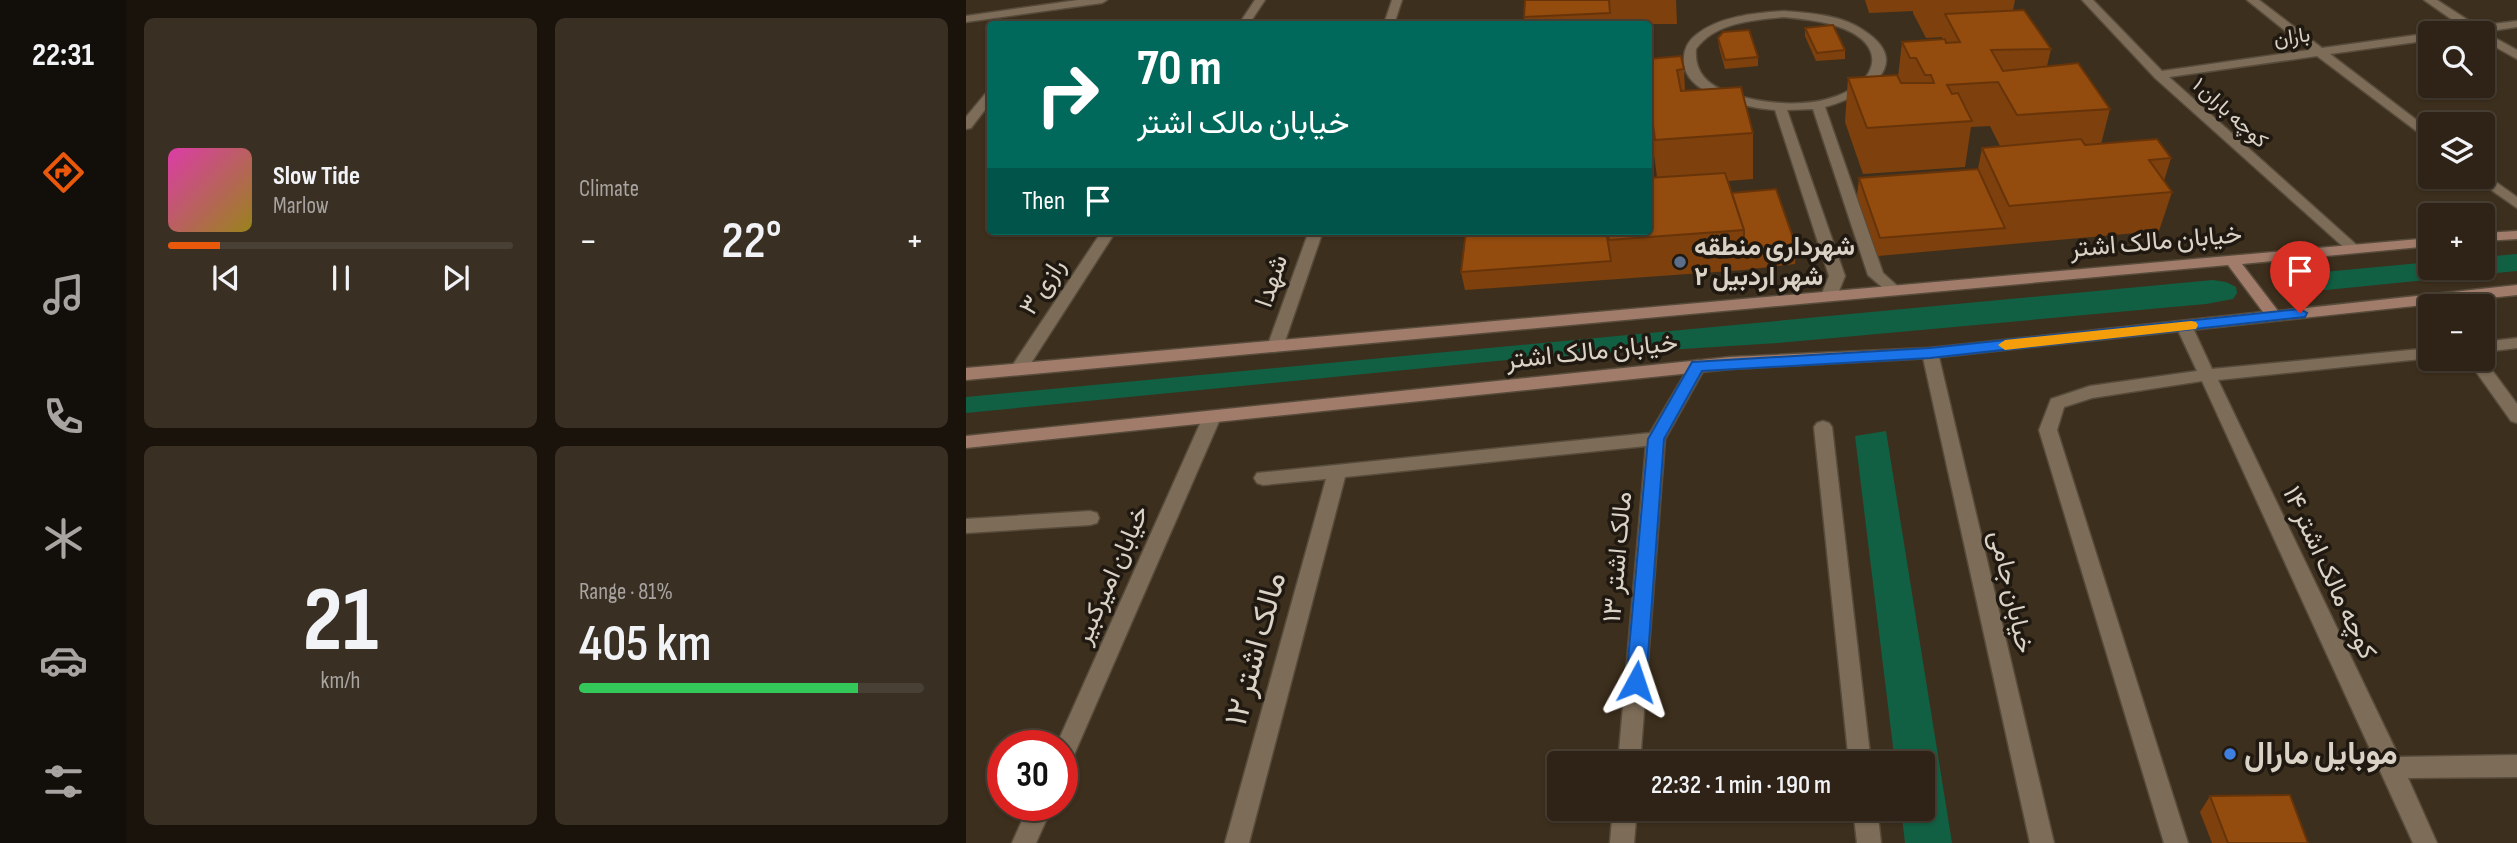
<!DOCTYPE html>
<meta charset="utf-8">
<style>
body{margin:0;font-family:"Sofia Sans Condensed",Vazirmatn,sans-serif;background:#3a2f23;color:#f1f3f6;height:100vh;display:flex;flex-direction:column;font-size:26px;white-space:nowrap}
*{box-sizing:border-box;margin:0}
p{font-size:23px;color:#a7a4a1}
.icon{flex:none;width:38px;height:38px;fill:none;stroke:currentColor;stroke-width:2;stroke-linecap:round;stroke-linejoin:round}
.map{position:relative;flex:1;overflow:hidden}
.panel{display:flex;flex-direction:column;gap:18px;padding:18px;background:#19130c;width:840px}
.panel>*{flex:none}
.guide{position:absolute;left:21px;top:21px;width:665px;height:214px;border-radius:7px;box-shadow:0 2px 5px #0004,0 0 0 2px #494035;background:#00695c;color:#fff;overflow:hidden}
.buttons{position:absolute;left:1452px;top:21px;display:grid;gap:14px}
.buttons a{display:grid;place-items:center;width:77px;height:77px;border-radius:7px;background:#2e2316;box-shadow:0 2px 5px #0004,0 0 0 2px #494035;font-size:35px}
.speed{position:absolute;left:21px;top:730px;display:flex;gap:14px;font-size:35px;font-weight:700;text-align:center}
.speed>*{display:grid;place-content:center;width:91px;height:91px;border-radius:50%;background:#2e2316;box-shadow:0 2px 5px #0004,0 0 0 2px #494035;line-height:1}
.speed .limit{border:10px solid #d22;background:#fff;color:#111}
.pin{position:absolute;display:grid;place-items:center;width:60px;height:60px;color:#fff;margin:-72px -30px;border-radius:50% 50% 50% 0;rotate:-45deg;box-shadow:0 0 7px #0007}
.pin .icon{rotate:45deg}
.me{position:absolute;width:77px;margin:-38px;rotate:5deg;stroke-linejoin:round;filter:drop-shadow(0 0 5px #0008)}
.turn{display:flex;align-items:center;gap:24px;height:147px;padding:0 35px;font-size:32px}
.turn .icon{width:91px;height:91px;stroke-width:2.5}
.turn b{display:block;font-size:49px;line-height:60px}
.then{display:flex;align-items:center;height:66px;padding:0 35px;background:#0003;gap:14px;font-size:26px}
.big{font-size:52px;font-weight:600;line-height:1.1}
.panel .card{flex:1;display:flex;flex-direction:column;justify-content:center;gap:10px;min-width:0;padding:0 24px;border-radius:10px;background:#3a2f23}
.panel .dial{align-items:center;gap:0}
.dial b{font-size:91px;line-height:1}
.song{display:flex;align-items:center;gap:21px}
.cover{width:84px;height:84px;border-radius:10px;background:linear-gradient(135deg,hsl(320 70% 55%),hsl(50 70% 35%))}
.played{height:7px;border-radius:4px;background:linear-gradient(90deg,#ea580c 15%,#494035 15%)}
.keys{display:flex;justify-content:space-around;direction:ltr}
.heat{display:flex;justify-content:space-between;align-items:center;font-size:38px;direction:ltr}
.charge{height:10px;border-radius:5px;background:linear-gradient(90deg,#34c759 81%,#494035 0)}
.panel .tiles{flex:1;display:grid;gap:18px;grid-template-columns:repeat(2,1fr)}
.trip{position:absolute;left:581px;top:751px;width:388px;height:70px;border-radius:7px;background:#2e2316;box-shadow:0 2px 5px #0004,0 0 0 2px #494035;font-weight:600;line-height:70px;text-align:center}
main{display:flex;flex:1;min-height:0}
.tab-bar{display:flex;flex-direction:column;width:126px;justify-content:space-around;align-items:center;background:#120e09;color:#a7a4a1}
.tab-bar .icon{width:49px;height:49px}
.tab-bar .on{color:#ea580c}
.tab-bar b{font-size:32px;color:#f1f3f6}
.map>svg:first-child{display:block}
</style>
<main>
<nav class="tab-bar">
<b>22:31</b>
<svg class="icon on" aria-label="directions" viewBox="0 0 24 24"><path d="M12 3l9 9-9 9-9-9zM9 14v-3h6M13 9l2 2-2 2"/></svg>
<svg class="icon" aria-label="music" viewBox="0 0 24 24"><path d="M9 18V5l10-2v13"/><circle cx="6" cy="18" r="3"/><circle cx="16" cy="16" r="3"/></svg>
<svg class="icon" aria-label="phone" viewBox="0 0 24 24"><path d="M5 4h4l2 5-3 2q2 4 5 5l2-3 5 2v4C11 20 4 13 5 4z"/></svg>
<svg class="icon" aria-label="climate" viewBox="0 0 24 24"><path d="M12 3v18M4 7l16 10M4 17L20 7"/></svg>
<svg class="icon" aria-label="car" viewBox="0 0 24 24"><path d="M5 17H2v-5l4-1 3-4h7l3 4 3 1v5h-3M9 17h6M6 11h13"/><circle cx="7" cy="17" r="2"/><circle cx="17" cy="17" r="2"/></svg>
<svg class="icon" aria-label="filters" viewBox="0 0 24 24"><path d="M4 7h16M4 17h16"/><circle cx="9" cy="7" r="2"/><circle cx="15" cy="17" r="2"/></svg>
</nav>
<section class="panel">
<div class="tiles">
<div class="card">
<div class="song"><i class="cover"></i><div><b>Slow Tide</b><p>Marlow</p></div></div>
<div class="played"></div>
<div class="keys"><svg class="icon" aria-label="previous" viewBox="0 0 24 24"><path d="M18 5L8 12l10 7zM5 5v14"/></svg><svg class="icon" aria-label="pause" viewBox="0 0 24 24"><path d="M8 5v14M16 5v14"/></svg><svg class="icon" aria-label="next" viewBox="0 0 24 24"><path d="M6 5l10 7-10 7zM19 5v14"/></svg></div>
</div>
<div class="card"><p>Climate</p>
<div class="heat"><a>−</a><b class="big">22°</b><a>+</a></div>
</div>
<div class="card dial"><b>21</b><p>km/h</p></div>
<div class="card"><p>Range · 81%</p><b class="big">405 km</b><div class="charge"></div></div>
</div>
</section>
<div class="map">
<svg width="1551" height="843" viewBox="0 0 1551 843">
<rect width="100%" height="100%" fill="#3d2f1d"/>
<g fill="#116044">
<polygon points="1551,254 1551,271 1360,290 1329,289 1325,275 1465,262 1465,268 1517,268 1517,257"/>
<polygon points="1247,280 1260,282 1270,287 1271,293 1267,299 1240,304 812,343 541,360 0,413 0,397"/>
<polygon points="920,431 986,843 939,843 935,809 957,808 957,763 929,763 889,436"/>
</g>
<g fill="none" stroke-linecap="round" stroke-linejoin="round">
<g stroke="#574b3b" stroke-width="3">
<path id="service" d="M818 11C844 13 875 15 897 30 952 65 896 97 859 107L917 273 936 290 933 293H923L902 275 847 109 821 110 879 276 871 296 863 301 855 296 863 276 809 110C782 108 714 95 718 58 718 49 723 40 730 35 753 16 790 13 818 11ZM818 17C837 19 858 21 876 28 921 45 913 81 871 96 839 108 798 104 766 94 743 86 728 74 730 49 749 22 788 20 818 17Z"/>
</g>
<g stroke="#574b3b" stroke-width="3">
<g id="minor">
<polygon points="112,0 141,0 136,3 0,22 0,16"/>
<polygon points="289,0 299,0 283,24 273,24"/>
<polygon points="426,0 436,0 428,24 418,24"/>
<polygon points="1116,0 1127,0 1196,71 1343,50 1281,0 1293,0 1356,48 1465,33 1468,33 1465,33 1465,40 1364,54 1465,131 1465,142 1351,56 1203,77 1394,248 1387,252 1382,251 1189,78"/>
<polygon points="1458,0 1471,0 1511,26 1551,21 1551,27 1518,32 1551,50 1551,59 1517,40 1517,33 1479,33 1481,31 1498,28"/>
<polygon points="24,92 24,103 5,128 0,129 0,117 20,93"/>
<polygon points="1517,173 1551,197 1551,208 1511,180 1509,177 1517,177"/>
<polygon points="136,231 150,231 58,374 46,374 44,370 46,366"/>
<polygon points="343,231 357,231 317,347 309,352 303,351 301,347"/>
<polygon points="1218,321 1226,326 1246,369 1465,348 1465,358 1252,380 1433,757 1551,755 1551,777 1442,778 1471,843 1447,843 1236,381 1126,398 1098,407 1091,430 1222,843 1198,843 1073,430 1085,399 1124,386 1231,371 1210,326"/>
<polygon points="1551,338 1551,348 1517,352 1517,342"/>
<polygon points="1517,358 1551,404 1551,423 1545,421 1501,359"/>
<polygon points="732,360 740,366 699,439 674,763 652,763 680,446 379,477 283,843 259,843 360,479 297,485 291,483 288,478 291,473 684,433 726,362"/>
<polygon points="246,411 255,417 104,764 96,767 96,746 90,746 237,417"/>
<polygon points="857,421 863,423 866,427 905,763 883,763 848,427 851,423"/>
<polygon points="124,511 131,513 133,518 131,523 124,525 0,533 0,519"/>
<polygon points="63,805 87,805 70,843 46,843"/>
<polygon points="647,808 671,808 668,843 644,843"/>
<polygon points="887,808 911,808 915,843 891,843"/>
</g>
</g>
<g stroke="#574b3b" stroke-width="3">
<polygon id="tertiary" points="964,348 972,353 1088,843 1064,843 956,353"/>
</g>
<g stroke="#574b3b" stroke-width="3">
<g id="secondary">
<polygon points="1551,231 1551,239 1517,241 1517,233"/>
<polygon points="1465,238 1465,246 1276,264 1312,311 1551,285 1551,295 964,358 764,369 0,448 0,436 764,357 964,348 1297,312 1262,265 0,380 0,368"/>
</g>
</g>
<use href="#service" fill="#7d6d58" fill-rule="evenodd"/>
<use href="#minor" fill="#7d6d58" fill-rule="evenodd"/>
<use href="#tertiary" fill="#7d6d58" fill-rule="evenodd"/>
<use href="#secondary" fill="#a17c6b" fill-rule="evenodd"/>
</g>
<g fill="#7e400c">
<polygon points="559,0 710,0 711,24 559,24 558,17"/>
<polygon points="899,0 1049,0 1047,10 1085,49 1081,66 1144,109 1135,144 1205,158 1198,181 1206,192 1193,231 912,256 891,196 893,178 1012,169 1016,148 1034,146 1024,126 1005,127 999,167 897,174 879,122 882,78 932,77 936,42 976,39 976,37 960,38 947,13 947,11 903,13"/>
<polygon points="839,28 879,50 879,59 850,61 839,36"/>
<polygon points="752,38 792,57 792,66 759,69 753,47"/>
<polygon points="682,59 718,69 719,91 787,133 787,179 762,181 766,193 830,246 829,264 778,270 499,290 495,272 682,231 691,177 687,148 682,148"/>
<polygon points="1244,796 1342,843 1246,843 1234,812"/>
</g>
<g fill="#934b0e" stroke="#67340a" stroke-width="2">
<polygon points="559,0 643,0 644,13 558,17"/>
<polygon points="1058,10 1085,49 1025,50 1037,71 1112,63 1144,109 1051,115 1032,82 981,85 986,94 992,93 1006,121 901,128 882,78 931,75 935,83 968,83 965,75 959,75 950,58 944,58 936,42 979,39 980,43 994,42 979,14"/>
<polygon points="867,25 879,50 851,53 839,28"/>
<polygon points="783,30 792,57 759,60 752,38 757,32"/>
<polygon points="715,56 718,69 711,70 715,91 775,87 787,133 689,140 684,103 682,103 682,59"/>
<polygon points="1115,139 1119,145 1191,139 1205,158 1183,160 1206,192 1043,206 1016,148"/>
<polygon points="1012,169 1039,228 914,238 893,178"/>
<polygon points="759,173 778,230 643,240 641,231 682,231 682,178"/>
<polygon points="810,189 830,246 778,251 778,230 766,193"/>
<polygon points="500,231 640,231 645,261 495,272"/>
<polygon points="1324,795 1342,843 1262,843 1244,796"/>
</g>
<polygon fill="#1a73e8" stroke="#114b97" stroke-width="2" points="1334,309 1341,313 1339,317 964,358 736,371 698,439 680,682 677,688 670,690 663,688 660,682 682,439 726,362 964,348"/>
<polygon fill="#f59e0b" points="1225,321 1230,322 1232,325 1230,329 1039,350 1032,345 1039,340"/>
<circle fill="#5c6f8a" stroke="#1f1911" stroke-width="2.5" cx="714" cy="262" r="7"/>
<circle fill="#3f7fe0" stroke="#1f1911" stroke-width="2.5" cx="1264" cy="754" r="7"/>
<g text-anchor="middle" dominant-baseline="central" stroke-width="7" stroke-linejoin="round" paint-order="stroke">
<g font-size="21" fill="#dbd2c6" stroke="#1f1911">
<text transform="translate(1326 37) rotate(-8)">باران</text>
<text transform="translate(1264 113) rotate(42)">کوچه باران ۱</text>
</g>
<g font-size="26" fill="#dbd2c6" stroke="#1f1911">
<text transform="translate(1190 242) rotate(-5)">خیابان مالک اشتر</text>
<text transform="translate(306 281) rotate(-71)">شهدا</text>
<text transform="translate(77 287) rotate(-57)">رازی ۳</text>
<text transform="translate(626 352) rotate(-6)">خیابان مالک اشتر</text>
<text transform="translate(652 557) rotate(-85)">مالک اشتر ۱۳</text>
<text transform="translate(1363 573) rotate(65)">کوچه مالک اشتر ۱۴</text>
<text transform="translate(146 575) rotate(-66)">خیابان امیرکبیر</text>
<text transform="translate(1045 592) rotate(77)">خیابان جامی</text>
</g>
<g font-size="26" font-weight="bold" fill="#dbd2c6" stroke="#1f1911" text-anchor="start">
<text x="728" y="247">شهرداری منطقه<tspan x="728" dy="30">۲ شهر اردبیل</tspan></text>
</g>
<g font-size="32" fill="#dbd2c6" stroke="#1f1911">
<text transform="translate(290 649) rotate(-75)">مالک اشتر ۱۲</text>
</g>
<g font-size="32" font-weight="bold" fill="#dbd2c6" stroke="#1f1911" text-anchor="start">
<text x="1278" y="754">موبایل مارال</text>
</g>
</g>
</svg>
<div class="buttons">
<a><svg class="icon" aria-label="search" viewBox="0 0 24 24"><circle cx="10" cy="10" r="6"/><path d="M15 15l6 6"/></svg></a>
<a><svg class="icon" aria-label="layers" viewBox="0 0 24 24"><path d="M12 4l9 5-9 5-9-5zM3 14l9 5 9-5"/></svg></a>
<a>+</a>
<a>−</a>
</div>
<div class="speed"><div class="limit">30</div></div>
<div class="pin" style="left:1334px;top:313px;background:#d93025"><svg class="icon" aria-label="arrive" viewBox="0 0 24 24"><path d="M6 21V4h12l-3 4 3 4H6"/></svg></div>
<svg class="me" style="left:670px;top:682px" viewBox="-20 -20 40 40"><path d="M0-17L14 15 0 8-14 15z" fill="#1a73e8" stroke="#fff" stroke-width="4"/></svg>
<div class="trip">22:32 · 1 min · 190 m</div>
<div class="guide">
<div class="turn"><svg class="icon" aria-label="right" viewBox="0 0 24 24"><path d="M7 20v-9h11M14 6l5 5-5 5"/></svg><div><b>70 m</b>خیابان مالک اشتر</div></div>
<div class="then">Then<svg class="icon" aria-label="arrive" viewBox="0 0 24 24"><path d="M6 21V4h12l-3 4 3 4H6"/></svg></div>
</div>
</div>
</main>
